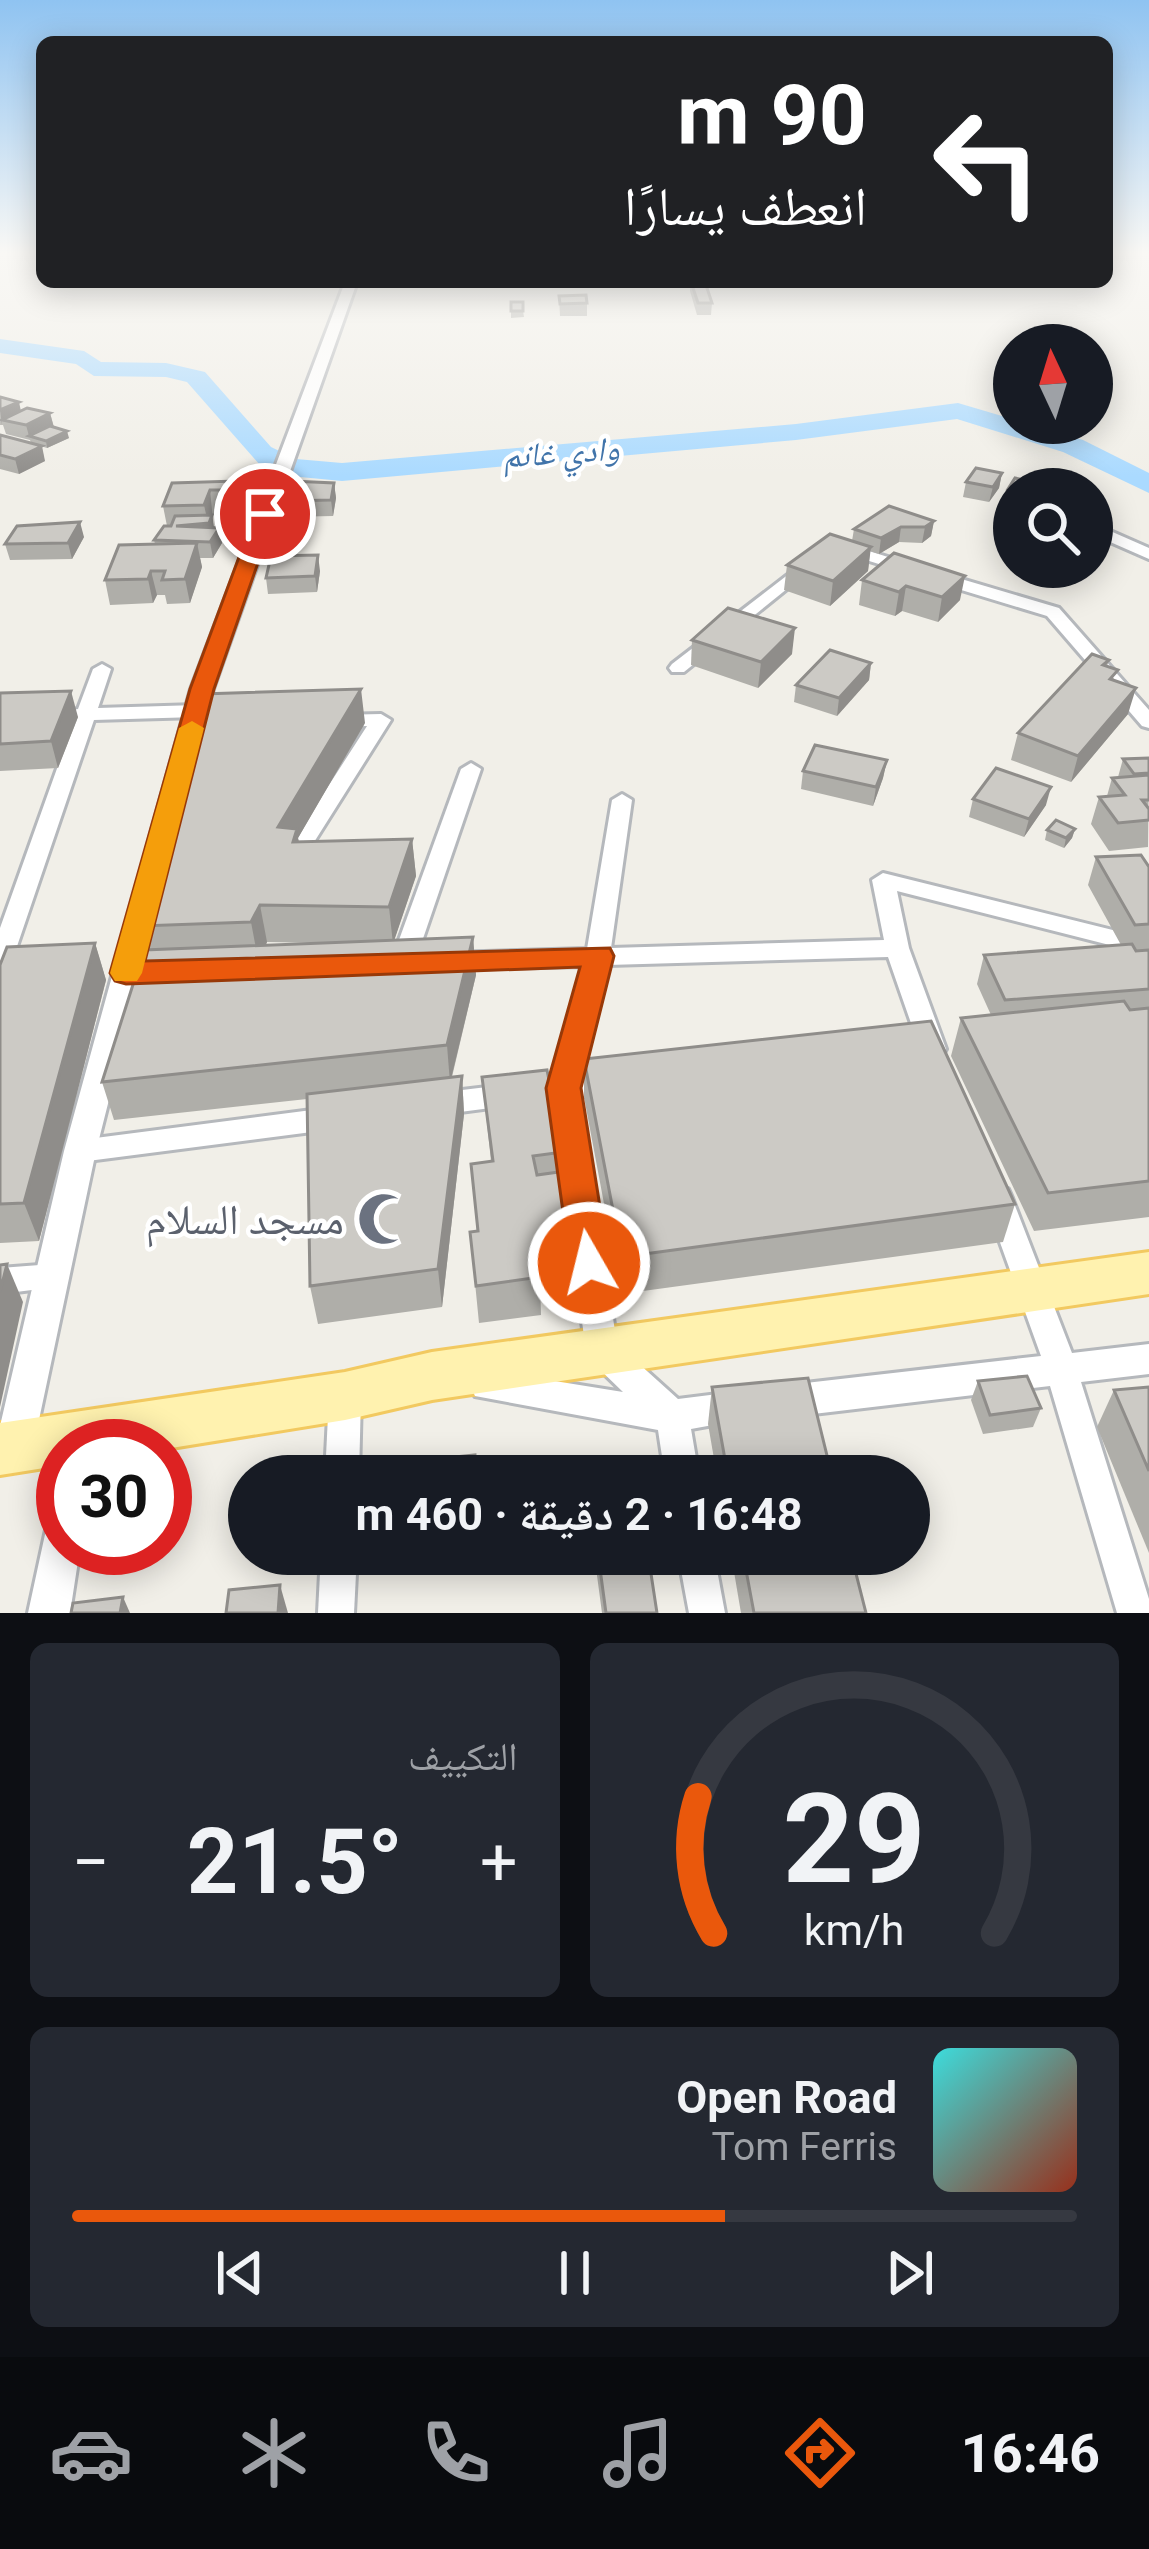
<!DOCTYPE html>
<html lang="ar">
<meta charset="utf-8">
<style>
body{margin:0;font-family:Roboto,"Noto Naskh Arabic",sans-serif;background:#242831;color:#f1f3f6;direction:rtl;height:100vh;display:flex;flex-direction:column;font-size:45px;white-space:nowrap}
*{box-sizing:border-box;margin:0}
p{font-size:39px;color:#9ea1a6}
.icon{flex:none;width:66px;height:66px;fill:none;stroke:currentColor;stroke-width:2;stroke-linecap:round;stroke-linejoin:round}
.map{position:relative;height:1613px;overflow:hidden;direction:ltr}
.drawer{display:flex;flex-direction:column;gap:30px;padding:30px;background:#0d0f14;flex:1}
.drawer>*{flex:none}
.banner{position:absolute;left:36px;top:36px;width:1077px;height:252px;border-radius:18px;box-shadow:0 6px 30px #0003;direction:rtl;background:#202124;color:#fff;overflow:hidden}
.needle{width:78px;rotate:356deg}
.controls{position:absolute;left:993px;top:324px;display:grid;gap:24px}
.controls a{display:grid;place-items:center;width:120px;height:120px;border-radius:50%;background:#171b24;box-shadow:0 6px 30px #0003;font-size:60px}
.speed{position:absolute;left:36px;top:1419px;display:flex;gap:24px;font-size:60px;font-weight:700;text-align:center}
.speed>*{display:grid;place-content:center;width:156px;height:156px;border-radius:50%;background:#171b24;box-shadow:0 6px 30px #0003;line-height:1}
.speed .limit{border:18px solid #d22;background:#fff;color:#111}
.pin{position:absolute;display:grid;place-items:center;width:102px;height:102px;color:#fff;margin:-51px;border:6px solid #fff;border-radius:50%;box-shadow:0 3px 12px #0007}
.me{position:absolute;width:132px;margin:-66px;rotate:352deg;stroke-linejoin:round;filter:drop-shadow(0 0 9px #0008)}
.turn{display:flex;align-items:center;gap:42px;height:252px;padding:0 48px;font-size:54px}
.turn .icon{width:156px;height:156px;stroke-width:2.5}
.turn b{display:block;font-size:84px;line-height:102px}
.big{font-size:90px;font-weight:700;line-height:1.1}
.drawer .widget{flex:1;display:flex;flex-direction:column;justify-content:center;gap:18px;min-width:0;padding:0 42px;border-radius:18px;background:#242831}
.drawer .dial{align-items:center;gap:0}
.dial svg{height:312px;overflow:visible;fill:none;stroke:#363941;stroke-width:7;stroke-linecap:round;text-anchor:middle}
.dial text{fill:#f1f3f6;stroke:none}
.song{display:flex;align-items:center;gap:36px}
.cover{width:144px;height:144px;border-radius:18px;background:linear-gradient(135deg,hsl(180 70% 55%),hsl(10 70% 35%))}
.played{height:12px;border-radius:6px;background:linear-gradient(90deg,#ea580c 65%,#363941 65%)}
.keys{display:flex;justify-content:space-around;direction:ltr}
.heat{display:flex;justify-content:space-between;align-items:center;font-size:66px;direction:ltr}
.drawer .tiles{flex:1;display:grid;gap:30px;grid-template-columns:1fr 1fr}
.widget:last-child{grid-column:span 2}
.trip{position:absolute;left:228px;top:1455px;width:702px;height:120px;border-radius:60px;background:#171b24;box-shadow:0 6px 30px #0003;font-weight:700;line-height:120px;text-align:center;direction:rtl}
.menu{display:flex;height:192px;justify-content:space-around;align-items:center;background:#090b0e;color:#9ea1a6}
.menu .icon{width:84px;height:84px}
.menu .current{color:#ea580c}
.menu b{font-size:54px;color:#f1f3f6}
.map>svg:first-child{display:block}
</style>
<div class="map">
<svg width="1149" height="1613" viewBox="0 0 1149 1613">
<rect width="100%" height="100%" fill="#f1efe8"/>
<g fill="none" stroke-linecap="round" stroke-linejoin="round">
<polygon fill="#aadaff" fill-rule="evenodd" points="0,339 84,351 101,362 166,363 205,372 271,447 296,459 342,463 796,424 958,403 1083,440 1149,473 1149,493 1063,452 957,419 796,440 342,481 300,477 260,465 187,382 166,377 94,376 76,364 0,353"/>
<g stroke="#b5b8bc" stroke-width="6">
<g id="minor">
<polygon points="1092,523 1149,548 1149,559 1092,534"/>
<polygon points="843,543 917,566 919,569 911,574 837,551 837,545"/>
<polygon points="807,560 813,562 813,568 684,672 672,672 669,668 672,664"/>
<polygon points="941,573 1059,608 1149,710 1149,728 1142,726 1047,616 935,582 935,574"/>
<polygon points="102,664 111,669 98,708 197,705 207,711 197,717 94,720 12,961 8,967 0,969 0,928 74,721 63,715 66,711 78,709 93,669"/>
<polygon points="381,714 391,720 299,866 283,866 280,861 367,726 338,727 328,721 338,715"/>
<polygon points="471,763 481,769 415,962 412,968 394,968 391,962 461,769"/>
<polygon points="622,794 632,800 611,948 884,940 872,880 883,873 1149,939 1149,955 897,891 909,948 946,1049 942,1056 933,1059 924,1056 920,1049 888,957 608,965 580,1076 609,1073 618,1076 622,1083 618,1090 579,1097 617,1344 678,1399 734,1392 746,1397 750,1408 746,1419 691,1429 699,1476 665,1476 658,1430 475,1396 470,1385 475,1374 486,1370 623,1392 591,1361 586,1351 552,1100 437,1115 428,1111 424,1104 428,1097 437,1093 553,1079 583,966 450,969 442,967 438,961 442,955 450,953 587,949 612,800"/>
<polygon points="335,1107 345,1110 349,1118 345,1126 335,1129 80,1162 70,1159 66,1151 70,1143 80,1140"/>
<polygon points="998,1186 1008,1189 1012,1198 1072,1353 1149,1344 1149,1374 1081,1382 1149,1599 1149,1613 1117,1613 1050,1386 788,1417 776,1412 772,1401 776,1390 788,1385 1041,1356 984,1198 988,1189"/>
<polygon points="53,1264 64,1268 68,1277 64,1286 0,1294 0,1268"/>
<polygon points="345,1380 357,1385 361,1396 359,1476 325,1476 329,1396 333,1385"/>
<polygon points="321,1554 357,1554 354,1613 318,1613"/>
<polygon points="678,1554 714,1554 725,1613 689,1613"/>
</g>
</g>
<g stroke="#b5b8bc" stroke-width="6">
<g id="tertiary">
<polygon points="345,282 357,282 213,689 96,1151 33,1448 28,1461 14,1467 0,1460 0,1426 64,1151 191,689"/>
<polygon points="63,1510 63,1548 80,1548 70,1613 28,1613 49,1516"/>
</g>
</g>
<g stroke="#f2c960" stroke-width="6">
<polygon id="primary" points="1149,1252 1149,1294 432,1400 345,1420 165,1449 63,1446 63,1465 0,1475 0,1423 345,1372 432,1352"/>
</g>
<use href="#minor" fill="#fff" fill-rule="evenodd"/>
<use href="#tertiary" fill="#fff" fill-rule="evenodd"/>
<use href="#primary" fill="#fff2af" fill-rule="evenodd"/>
</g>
<g fill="#afaea9" fill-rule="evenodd">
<polygon points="690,282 705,282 712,303 711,315 697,315 690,291"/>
<polygon points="559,296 587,303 587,316 560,316"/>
<polygon points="511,302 523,311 524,317 511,318"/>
<polygon points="0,397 21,411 50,413 54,427 69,438 47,448 31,443 30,440 6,434 3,425 0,425"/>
<polygon points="0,435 45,461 19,474 0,469"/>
<polygon points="1002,473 999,488 989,502 963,497 966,482"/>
<polygon points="236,481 240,504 237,513 214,513 212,518 214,527 222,543 213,558 200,558 202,567 190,603 167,604 165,595 157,595 153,603 110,605 105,580 155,544 154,540 167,526 163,506"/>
<polygon points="334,483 336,498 333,516 287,517 285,501"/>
<polygon points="1044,484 1043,489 1014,489 1014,506 1005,504 1008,489"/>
<polygon points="934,521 931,536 922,543 899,542 879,554 870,551 868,571 830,606 784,590 787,565 852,541 854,529"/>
<polygon points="84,537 72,559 10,560 5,544"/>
<polygon points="894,553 960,600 938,622 902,611 895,616 859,605 862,580"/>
<polygon points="320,571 317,592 268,594 266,578"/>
<polygon points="692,640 792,654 758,688 691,665"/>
<polygon points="1109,660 1107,666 1115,681 1128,714 1071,782 1011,760 1018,733"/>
<polygon points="871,663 869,680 837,716 794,702 796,685"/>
<polygon points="0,693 78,717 58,768 0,771"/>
<path d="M365 723 298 838 299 842 412 839 416 876 394 940 473 937 476 975 452 1077 462 1076 464 1114 442 1307 318 1324 310 1286 307 1099 114 1120 102 1082 147 949 141 926ZM267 942 319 943 266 945Z"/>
<polygon points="1149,758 1148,847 1109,851 1091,824 1099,797 1107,796 1112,778 1118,777 1123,759"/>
<polygon points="887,760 883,778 873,806 801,789 803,771"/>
<polygon points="973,799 1046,805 1024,837 969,817"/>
<polygon points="1075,829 1072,838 1064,848 1045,840 1047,830"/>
<polygon points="1096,857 1149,867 1149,1217 1034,1231 951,1056 961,1018 991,1015 977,984 984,955 1121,945 1088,885"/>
<polygon points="95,943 106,980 39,1241 0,1243 0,965"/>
<polygon points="584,1059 1015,1204 1003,1242 621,1294 584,1097"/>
<polygon points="482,1077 563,1152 563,1171 577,1237 577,1275 540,1280 541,1315 479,1323 470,1232 477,1231 471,1164 491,1161"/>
<polygon points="978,1381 1041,1408 1033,1427 983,1434 971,1400"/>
<polygon points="712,1387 832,1476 717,1476 708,1424"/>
<polygon points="1149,1387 1149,1553 1097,1427 1114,1390"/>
<polygon points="165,1451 173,1451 180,1469 176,1503 165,1504"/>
<polygon points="360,1554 400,1554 361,1558"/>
<polygon points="551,1554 655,1554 654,1564 650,1564 657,1613 602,1613 596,1568 553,1573"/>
<polygon points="731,1554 851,1554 866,1613 741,1613"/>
</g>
<g fill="#8f8d8a">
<polygon points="19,402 22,416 2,420 2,425 0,410"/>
<polygon points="50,413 54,428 29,436 30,440 26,425"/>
<polygon points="67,431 69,438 47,448 46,441"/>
<polygon points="42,446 45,461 19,474 15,459"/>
<polygon points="1002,473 999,488 989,502 993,487"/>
<polygon points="236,481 240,504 237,513 233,490"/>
<polygon points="334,483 336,498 333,516 331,500"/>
<polygon points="210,490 214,530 176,526 208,523 204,505"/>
<polygon points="934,521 931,536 922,543 925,527"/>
<polygon points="80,522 84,537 72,559 68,543"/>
<polygon points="901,527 899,542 879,554 881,538"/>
<polygon points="219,528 222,543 213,558 210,542"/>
<polygon points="197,543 202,567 190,603 185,579"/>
<polygon points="871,547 868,571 830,606 833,581"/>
<polygon points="318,555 320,571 317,592 315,576"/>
<polygon points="151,571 157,595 153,603 148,579"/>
<polygon points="965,576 960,600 938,622 942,597"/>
<polygon points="906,586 902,611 895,616 899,592"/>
<polygon points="795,628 792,654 758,688 761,662"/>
<polygon points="871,663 869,680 837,716 839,698"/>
<polygon points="1136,688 1128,714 1071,782 1078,756"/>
<polygon points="361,689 365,723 298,838 303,865 278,827"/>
<polygon points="71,691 78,717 58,768 51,741"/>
<polygon points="887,760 883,778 873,806 876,787"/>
<polygon points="1051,787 1046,805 1024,837 1029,819"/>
<polygon points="1075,829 1072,838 1064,848 1066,838"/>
<polygon points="412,839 416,876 393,944 389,907"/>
<polygon points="260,905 267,942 258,959 251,922"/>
<polygon points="473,937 476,975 450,1083 447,1045"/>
<polygon points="95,943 106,980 39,1241 24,1203"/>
<polygon points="462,1076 464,1114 442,1307 438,1269"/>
<polygon points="7,1264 23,1302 0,1407 0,1292"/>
<polygon points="173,1451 180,1469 176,1503 169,1485"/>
<polygon points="280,1585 288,1613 278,1613"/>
<polygon points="123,1597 130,1613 120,1613"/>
</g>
<g fill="#cccac5" stroke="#8f8d8a" stroke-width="3">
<polygon points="691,282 705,282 712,303 698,303"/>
<polygon points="586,295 587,303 560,304 559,296"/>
<rect x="511" y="302" width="12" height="9"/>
<polygon points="0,397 19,402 0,410"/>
<polygon points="27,408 50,413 26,425 2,420"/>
<polygon points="50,426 67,431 46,441 29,436"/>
<polygon points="0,435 42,446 15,459 0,455"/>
<polygon points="976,468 1002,473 993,487 966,482"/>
<polygon points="1015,478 1044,484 1042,489 1008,489"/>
<polygon points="236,481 233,490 210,490 204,505 163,506 172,483"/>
<polygon points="291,481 334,483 331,500 285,501"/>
<polygon points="889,506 934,521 925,527 901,527 881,538 854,529"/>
<polygon points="212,515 209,523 176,526 219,528 210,542 154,540 164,526 171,526 175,516"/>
<polygon points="80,522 68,543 5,544 17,526"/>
<polygon points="830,534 871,547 833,581 787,565"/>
<polygon points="197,543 185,579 162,580 165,571 151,571 148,579 105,580 119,545"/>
<polygon points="894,553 965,576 942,597 906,586 899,592 862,580"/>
<polygon points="318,555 315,576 266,578 271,556"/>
<polygon points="728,608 795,628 761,662 692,640"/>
<polygon points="830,650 871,663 839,698 796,685"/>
<polygon points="1092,654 1109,660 1103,665 1118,670 1110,679 1136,688 1078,756 1018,733"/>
<polygon points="361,689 278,827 297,829 293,842 412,839 389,907 260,905 251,922 141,926 202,694"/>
<polygon points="71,691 51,741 0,744 0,693"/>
<polygon points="815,745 887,760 876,787 803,771"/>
<polygon points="1149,758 1149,773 1134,774 1123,759"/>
<polygon points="996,768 1051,787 1029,819 973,799"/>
<polygon points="1149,775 1149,800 1142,800 1149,809 1149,820 1118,823 1099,797 1125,795 1112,778"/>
<polygon points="1056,820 1075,829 1066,838 1047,830"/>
<polygon points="1141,855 1149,867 1149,924 1135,925 1096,857"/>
<polygon points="473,937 447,1045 102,1082 144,950"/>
<polygon points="95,943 24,1203 0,1204 0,965 7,947"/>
<polygon points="1132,944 1136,951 1149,950 1149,989 1005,1000 984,955"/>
<polygon points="1124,1001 1130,1010 1149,1008 1149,1181 1048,1193 961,1018"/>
<polygon points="931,1021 1015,1204 622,1257 584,1059"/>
<polygon points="547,1070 563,1152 533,1156 537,1175 566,1171 577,1237 534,1243 540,1277 476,1286 470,1232 478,1231 471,1164 493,1161 482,1077"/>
<polygon points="462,1076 438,1269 310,1286 307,1094"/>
<polygon points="7,1264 0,1292 0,1265"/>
<polygon points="1027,1376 1041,1408 990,1415 978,1381"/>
<polygon points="808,1378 832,1476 728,1476 712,1387"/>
<polygon points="1149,1387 1149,1471 1114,1390"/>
<polygon points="165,1451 173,1451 169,1485 165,1485"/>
<polygon points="475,1455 476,1476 356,1476 356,1467"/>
<polygon points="644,1461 646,1476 545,1476 544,1474"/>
<polygon points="598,1554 648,1554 657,1613 606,1613"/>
<polygon points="743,1554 851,1554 866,1613 754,1613"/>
<polygon points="280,1585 278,1613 226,1613 229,1590"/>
<polygon points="123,1597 120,1613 71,1613 73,1603"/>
</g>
<linearGradient id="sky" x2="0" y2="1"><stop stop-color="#8fc3f1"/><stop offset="0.53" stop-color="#f9f8f5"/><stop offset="1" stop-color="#f9f8f5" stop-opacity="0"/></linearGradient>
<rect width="1149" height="477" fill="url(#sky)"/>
<polygon fill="#ea580c" stroke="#983908" stroke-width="3" points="265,508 275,514 214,689 145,961 610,948 614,956 581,1088 609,1263 603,1275 589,1280 575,1275 570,1263 546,1088 580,967 126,984 115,981 110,973 190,689 255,514"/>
<polygon fill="#f59e0b" points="192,721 204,728 142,973 137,981 115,981 110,973 179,728"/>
<defs>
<g id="mosque-bare" transform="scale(4.14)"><path d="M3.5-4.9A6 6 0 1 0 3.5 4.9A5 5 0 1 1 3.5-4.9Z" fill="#6b7280" stroke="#fff" stroke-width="2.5" paint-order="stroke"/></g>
</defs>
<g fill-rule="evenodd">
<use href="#mosque-bare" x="384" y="1219"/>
</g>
<g text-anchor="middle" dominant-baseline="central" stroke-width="9" stroke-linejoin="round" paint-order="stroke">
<g font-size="33" font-style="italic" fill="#4174aa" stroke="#fff">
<text transform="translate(561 452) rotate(-4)">وادي غانم</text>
</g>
<g font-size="42" fill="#5b616d" stroke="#fff" text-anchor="end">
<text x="344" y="1219">مسجد السلام</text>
</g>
</g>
</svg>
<div class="controls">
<a><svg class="needle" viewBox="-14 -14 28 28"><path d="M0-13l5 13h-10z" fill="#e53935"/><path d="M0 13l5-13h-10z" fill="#9ea1a6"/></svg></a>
<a><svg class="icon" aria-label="search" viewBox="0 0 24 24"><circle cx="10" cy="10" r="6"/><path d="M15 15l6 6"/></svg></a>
</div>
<div class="speed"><div class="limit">30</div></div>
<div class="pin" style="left:265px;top:514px;background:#d93025"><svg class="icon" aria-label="arrive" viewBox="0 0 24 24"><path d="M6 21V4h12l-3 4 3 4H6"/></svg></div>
<svg class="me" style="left:589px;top:1263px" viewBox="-20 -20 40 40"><circle r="17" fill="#ea580c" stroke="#fff" stroke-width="3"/><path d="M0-11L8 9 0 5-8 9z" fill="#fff"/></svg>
<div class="trip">16:48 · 2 دقيقة · 460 m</div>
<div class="banner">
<div class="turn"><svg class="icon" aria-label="left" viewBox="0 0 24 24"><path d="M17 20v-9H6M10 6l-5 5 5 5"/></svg><div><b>90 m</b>انعطف يسارًا</div></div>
</div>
</div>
<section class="drawer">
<div class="tiles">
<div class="widget dial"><svg viewBox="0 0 100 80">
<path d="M14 69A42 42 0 1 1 86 69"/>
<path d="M14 69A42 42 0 0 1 10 34" stroke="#ea580c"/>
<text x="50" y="56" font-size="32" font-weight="700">29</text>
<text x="50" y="72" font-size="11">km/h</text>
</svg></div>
<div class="widget"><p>التكييف</p>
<div class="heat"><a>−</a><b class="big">21.5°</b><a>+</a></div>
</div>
<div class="widget">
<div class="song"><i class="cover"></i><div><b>Open Road</b><p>Tom Ferris</p></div></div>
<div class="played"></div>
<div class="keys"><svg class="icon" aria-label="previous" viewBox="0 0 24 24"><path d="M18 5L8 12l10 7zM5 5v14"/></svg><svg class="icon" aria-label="pause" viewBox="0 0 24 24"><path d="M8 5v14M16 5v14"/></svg><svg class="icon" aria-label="next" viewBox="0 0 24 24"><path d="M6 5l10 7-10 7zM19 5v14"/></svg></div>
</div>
</div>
</section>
<nav class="menu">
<b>16:46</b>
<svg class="icon current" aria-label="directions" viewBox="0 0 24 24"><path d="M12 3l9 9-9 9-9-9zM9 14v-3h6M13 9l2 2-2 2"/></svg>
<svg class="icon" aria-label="music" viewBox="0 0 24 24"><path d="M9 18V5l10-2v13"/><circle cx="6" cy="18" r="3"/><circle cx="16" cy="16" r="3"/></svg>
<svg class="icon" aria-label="phone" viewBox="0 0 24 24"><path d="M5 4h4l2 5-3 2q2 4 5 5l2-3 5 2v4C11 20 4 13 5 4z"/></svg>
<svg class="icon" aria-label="climate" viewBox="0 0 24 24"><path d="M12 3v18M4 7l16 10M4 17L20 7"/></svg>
<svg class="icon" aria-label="car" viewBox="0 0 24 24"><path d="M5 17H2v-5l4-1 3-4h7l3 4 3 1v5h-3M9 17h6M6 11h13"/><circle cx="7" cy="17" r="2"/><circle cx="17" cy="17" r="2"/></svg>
</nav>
